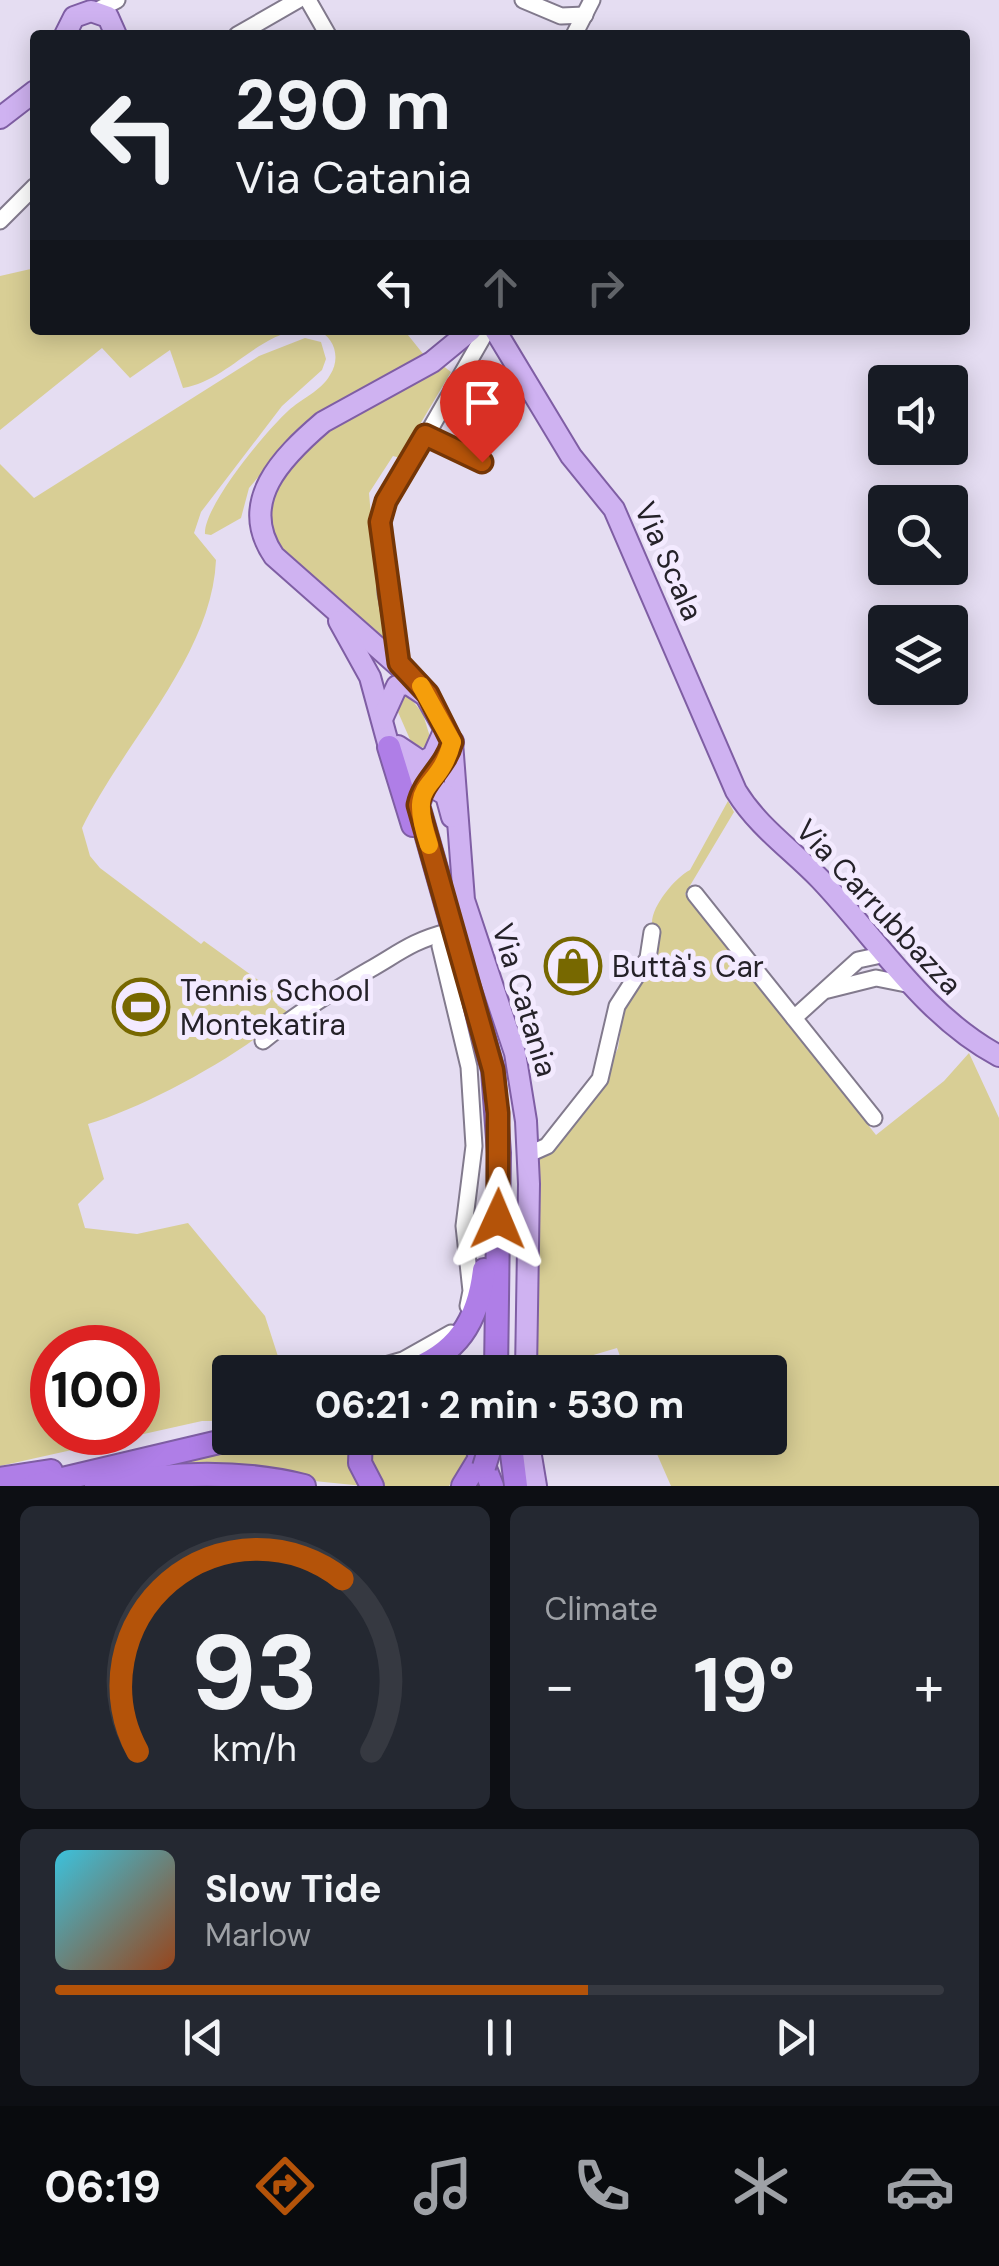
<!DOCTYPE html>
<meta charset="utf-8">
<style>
body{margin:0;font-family:"DM Sans",sans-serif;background:#242831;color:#f1f3f6;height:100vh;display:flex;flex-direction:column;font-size:38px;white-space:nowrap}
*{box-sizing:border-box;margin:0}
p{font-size:32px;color:#9ea1a6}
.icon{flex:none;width:55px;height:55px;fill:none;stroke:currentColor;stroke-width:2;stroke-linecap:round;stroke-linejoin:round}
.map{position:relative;height:1486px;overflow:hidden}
.panel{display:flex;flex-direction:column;gap:20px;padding:20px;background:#0d0f14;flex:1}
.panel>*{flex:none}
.guide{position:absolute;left:30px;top:30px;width:940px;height:305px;border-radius:10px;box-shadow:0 5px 25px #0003;background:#171b24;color:#f1f3f6;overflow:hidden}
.controls{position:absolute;left:868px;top:365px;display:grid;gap:20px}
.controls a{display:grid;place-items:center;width:100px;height:100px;border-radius:10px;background:#171b24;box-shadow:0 5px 25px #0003;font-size:50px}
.speed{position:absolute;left:30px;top:1325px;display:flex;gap:20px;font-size:50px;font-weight:700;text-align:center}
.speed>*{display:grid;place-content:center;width:130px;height:130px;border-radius:50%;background:#171b24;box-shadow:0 5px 25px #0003;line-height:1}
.speed .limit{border:15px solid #d22;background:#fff;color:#111}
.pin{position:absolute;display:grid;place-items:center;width:85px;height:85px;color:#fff;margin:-102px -42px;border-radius:50% 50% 50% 0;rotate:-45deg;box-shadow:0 0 10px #0007}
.pin .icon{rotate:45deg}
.me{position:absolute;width:110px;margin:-55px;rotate:1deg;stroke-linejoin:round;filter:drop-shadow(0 0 8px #0008)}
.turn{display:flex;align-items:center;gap:35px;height:210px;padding:0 40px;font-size:45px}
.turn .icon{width:130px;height:130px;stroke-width:2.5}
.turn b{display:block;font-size:70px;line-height:85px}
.lanes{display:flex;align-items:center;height:95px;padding:0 40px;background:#0003;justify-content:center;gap:50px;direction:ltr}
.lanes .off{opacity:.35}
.big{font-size:75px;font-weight:700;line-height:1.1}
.panel .card{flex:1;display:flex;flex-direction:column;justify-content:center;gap:15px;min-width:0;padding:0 35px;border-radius:15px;background:#242831}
.panel .dial{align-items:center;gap:0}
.dial svg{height:260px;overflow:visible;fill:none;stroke:#363941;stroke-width:7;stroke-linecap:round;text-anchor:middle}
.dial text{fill:#f1f3f6;stroke:none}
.song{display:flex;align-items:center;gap:30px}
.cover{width:120px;height:120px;border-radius:15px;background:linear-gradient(135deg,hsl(190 70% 55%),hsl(20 70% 35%))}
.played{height:10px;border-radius:5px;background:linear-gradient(90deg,#b45309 60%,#363941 60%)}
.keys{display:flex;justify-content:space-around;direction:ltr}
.heat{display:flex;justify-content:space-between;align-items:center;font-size:55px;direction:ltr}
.panel .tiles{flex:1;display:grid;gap:20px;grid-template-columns:1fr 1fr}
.card:last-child{grid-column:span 2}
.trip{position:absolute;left:212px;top:1355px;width:575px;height:100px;border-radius:10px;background:#171b24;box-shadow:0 5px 25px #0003;font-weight:700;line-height:100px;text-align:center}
.tab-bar{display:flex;height:160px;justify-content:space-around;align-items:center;background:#090b0e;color:#9ea1a6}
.tab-bar .icon{width:70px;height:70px}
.tab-bar .selected{color:#b45309}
.tab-bar b{font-size:45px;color:#f1f3f6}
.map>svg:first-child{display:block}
</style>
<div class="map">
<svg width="999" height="1486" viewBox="0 0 999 1486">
<rect width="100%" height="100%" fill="#e5ddf2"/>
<g fill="#d8ce95" fill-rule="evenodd">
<path d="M35 268V330H297C254 338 226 381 183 388L170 350 130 378 102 348 0 430V276Z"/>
<path d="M316 330H404L424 355 282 449 249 488 241 518 211 535 205 534C203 507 266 431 288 411 301 399 321 391 330 375 341 359 335 336 316 330Z"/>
<path d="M305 338 321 342 326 359 322 370 282 406 201 512 194 533 216 560C212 656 123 743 82 828L90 856 100 868 201 944 204 941 283 998 277 1005 288 1012C245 1053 146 1107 88 1124L104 1179 78 1204 85 1228 137 1234 188 1223 265 1316 283 1372H230V1421H202L0 1466V464L34 498 259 356ZM52 1348H138V1432H52Z"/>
<path d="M442 365 451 372 400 458 393 456 369 493 378 598 386 645C355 618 292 577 274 542 234 462 389 394 442 365Z"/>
<polygon points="408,695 423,714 430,737 425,748 412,744 398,712 403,696"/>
<path d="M728 801 734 812 685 894 876 1135 944 1081 969 1053 999 1118V1486H671L650 1438H770V1372H626L617 1348 536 1372 538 1157 600 1089 618 1048 625 1003 658 946C658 938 652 929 652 923 652 905 676 877 690 870Z"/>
<polygon points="253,1438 356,1438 364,1486 146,1464"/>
<polygon points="366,1438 467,1438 469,1453 449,1486 379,1486 373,1480"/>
</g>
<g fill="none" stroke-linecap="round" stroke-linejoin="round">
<g stroke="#827a8d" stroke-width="19">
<g id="minor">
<polyline points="308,0 328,35"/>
<polyline points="523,0 561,16 585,15"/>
<polyline points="96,11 117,0"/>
<polyline points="237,35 298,0"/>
<polyline points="574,35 592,0"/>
<polyline points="0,221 35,186"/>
<polyline points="425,435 482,462"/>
<polyline points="399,663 386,593 383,511 487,330"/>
<polyline points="695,894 794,1018 858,960 886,954"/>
<polyline points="449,939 440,946 469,1067 474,1146 464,1226 471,1291 468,1306"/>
<polyline points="828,990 876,978 911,985"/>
<polyline points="794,1018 874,1118"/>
<path d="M263 1041C297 1013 331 992 369 970 399 953 412 941 447 932"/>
<polyline points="529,1154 547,1146 600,1079 617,1006 648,958 652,932"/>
<polyline points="361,1372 403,1360 451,1333"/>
</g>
</g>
<g stroke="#7f5ea4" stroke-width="24">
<g id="major">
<polyline points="65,35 74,17 91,11 108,17 116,35"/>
<polyline points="0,118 35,91"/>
<path d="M471 330 432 362 323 422C282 457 237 502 274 556L419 684 452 742 464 900 515 1053 526 1121 529 1184 526 1372"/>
<path d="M495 330 571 456 614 509 736 791C758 827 791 849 820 879 879 941 923 1015 999 1056"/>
<polyline points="339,621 370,677 389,747 410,774 446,795 452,817"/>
<polyline points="382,719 397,686 408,684 423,694"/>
<polyline points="398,746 422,762 433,756 444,731"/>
<polyline points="528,1438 536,1486"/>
</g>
</g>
<g stroke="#7f5ea4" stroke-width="26">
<g id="highway">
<path d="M452 742C445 768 424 780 418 805L493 1070 499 1153 496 1372"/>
<polyline points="389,747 413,825"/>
<path d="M407 1372C457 1354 478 1322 484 1270"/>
<polyline points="361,1438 360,1463 372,1486"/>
<polyline points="473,1438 492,1486"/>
<polyline points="510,1438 516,1486"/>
<polyline points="0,1479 51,1471"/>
<polyline points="33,1486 236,1438"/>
<path d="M96 1486C164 1473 236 1469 304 1486"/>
<polyline points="463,1486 477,1463"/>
</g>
</g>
<use href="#minor" stroke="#fff" stroke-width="15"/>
<use href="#major" stroke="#cfb2f1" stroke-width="20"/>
<use href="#highway" stroke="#af7ee7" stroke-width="22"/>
<g stroke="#7f5ea4" stroke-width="26" stroke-linecap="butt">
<polyline id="highway-bridge" points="484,1467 493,1438"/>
</g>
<use href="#highway-bridge" stroke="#af7ee7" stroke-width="22"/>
</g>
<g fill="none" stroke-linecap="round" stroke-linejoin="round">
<g stroke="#753606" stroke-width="25">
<path id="route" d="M482 462 425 435 386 501 380 522 399 663 428 694 452 742C445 768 423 780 418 805L493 1070 498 1113V1219"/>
</g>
<use href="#route" stroke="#b45309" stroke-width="18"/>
<path stroke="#f59e0b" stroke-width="18" d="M421 686 452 742C438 796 406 776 429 845"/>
</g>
<defs>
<g id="shop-ring" transform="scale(2.875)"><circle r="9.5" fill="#f3eaff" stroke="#776800" stroke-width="1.5"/><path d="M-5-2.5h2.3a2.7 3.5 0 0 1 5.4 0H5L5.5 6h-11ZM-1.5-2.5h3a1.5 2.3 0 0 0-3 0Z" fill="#776800"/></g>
<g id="stadium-ring" transform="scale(2.875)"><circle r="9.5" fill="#f3eaff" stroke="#776800" stroke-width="1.5"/><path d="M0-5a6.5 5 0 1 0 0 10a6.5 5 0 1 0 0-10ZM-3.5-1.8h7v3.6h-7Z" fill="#776800"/></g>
</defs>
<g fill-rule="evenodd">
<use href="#shop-ring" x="573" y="966"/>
<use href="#stadium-ring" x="141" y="1007"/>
</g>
<g text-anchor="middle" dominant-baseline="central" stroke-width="10" stroke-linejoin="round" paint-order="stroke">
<g font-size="30" fill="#252229" stroke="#f3eaff">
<text transform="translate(669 561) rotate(66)">Via Scala</text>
<text transform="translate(879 907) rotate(47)">Via Carrubbazza</text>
<text transform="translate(525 1000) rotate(73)">Via Catania</text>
</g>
<g font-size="30" fill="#252229" stroke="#f3eaff" text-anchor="start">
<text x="612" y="966">Buttà's Car</text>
<text x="180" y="990">Tennis School<tspan x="180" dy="34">Montekatira</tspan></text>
</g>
</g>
</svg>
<div class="controls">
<a><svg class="icon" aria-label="sound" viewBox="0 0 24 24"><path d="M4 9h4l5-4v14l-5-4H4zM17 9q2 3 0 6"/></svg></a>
<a><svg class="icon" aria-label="search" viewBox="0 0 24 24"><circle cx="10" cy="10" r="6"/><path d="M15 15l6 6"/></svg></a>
<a><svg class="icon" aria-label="layers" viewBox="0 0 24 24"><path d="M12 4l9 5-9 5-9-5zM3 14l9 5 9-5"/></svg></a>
</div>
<div class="speed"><div class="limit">100</div></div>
<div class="pin" style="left:482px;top:462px;background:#d93025"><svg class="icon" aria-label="arrive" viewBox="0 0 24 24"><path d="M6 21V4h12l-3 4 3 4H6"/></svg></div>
<svg class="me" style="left:498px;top:1219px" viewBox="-20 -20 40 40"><path d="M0-17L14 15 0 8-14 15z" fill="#b45309" stroke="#fff" stroke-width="4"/></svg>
<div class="trip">06:21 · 2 min · 530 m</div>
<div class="guide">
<div class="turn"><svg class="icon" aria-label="left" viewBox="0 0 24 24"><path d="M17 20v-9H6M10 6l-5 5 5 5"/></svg><div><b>290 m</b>Via Catania</div></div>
<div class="lanes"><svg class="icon" aria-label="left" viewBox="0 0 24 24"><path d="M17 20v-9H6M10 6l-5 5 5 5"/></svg><svg class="icon off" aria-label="ahead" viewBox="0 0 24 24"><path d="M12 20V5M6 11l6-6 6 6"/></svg><svg class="icon off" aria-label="right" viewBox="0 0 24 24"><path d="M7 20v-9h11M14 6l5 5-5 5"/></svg></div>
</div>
</div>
<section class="panel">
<div class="tiles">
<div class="card dial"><svg viewBox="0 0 100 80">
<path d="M14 69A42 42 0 1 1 86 69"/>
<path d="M14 69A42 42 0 0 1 77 16" stroke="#b45309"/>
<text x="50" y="56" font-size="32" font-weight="700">93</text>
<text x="50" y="72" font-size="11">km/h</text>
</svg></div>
<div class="card"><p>Climate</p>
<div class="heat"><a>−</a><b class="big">19°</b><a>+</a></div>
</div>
<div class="card">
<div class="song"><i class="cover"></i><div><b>Slow Tide</b><p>Marlow</p></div></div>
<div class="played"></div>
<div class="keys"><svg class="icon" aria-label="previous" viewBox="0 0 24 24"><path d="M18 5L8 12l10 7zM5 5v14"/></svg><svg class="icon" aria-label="pause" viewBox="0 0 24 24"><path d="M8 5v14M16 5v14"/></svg><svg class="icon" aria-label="next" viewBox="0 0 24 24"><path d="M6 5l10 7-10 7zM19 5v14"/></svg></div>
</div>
</div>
</section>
<nav class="tab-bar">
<b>06:19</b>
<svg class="icon selected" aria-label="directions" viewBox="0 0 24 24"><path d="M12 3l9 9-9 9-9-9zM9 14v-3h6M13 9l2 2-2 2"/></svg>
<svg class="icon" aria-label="music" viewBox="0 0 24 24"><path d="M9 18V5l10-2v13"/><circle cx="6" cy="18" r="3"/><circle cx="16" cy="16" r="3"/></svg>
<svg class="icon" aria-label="phone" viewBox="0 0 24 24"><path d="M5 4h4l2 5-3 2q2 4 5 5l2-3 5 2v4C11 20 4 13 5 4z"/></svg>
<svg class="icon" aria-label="climate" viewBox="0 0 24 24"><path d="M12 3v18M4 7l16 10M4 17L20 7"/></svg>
<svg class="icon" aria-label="car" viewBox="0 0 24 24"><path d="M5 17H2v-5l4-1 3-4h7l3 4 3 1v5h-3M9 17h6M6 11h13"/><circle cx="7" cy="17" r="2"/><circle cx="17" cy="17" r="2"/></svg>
</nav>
